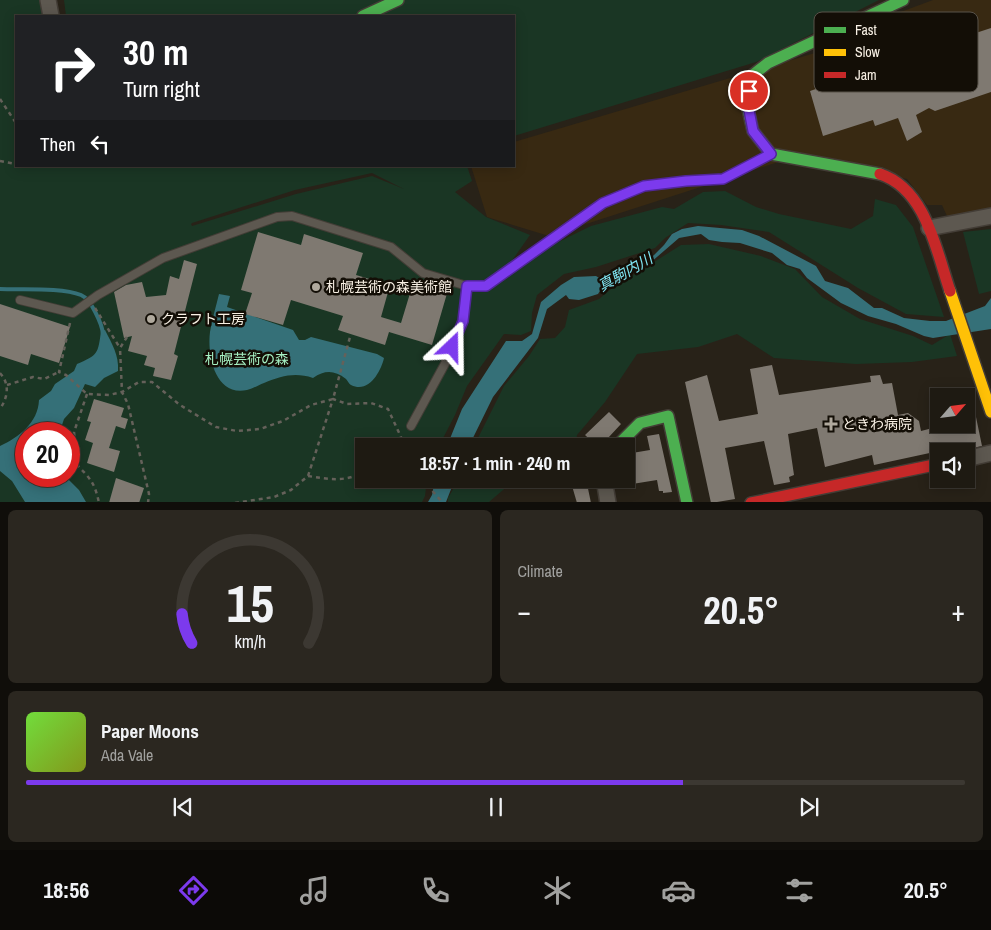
<!DOCTYPE html>
<meta charset="utf-8">
<style>
body{margin:0;font-family:"Archivo Narrow","Noto Sans JP",sans-serif;background:#2b2720;color:#f1f3f6;height:100vh;display:flex;flex-direction:column;font-size:19px;white-space:nowrap}
*{box-sizing:border-box;margin:0}
p{font-size:16px;color:#a1a19f}
.icon{flex:none;width:28px;height:28px;fill:none;stroke:currentColor;stroke-width:2;stroke-linecap:round;stroke-linejoin:round}
.map{position:relative;height:502px;overflow:hidden}
.side{display:flex;flex-direction:column;gap:8px;padding:8px;background:#100e0a;flex:1}
.side>*{flex:none}
.banner{position:absolute;left:15px;top:15px;width:500px;height:152px;border-radius:0px;box-shadow:0 2px 12px #0003,0 0 0 1px #3c3832;background:#202124;color:#fff;overflow:hidden}
.needle{width:32px;rotate:62deg}
.tools{position:absolute;left:930px;top:388px;display:grid;gap:10px}
.tools a{display:grid;place-items:center;width:45px;height:45px;border-radius:0px;background:#1e1a12;box-shadow:0 2px 12px #0003,0 0 0 1px #3c3832;font-size:25px}
.speed{position:absolute;left:15px;top:422px;display:flex;gap:10px;font-size:25px;font-weight:700;text-align:center}
.speed>*{display:grid;place-content:center;width:65px;height:65px;border-radius:50%;background:#1e1a12;box-shadow:0 2px 12px #0003,0 0 0 1px #3c3832;line-height:1}
.speed .limit{border:8px solid #d22;background:#fff;color:#111}
.pin{position:absolute;display:grid;place-items:center;width:42px;height:42px;color:#fff;margin:-21px;border:2px solid #fff;border-radius:50%;box-shadow:0 1px 5px #0007}
.me{position:absolute;width:55px;margin:-28px;rotate:23deg;stroke-linejoin:round;filter:drop-shadow(0 0 4px #0008)}
.turn{display:flex;align-items:center;gap:18px;height:105px;padding:0 25px;font-size:22px}
.turn .icon{width:65px;height:65px;stroke-width:2.5}
.turn b{display:block;font-size:35px;line-height:42px}
.then{display:flex;align-items:center;height:48px;padding:0 25px;background:#0003;gap:10px;font-size:19px}
.big{font-size:38px;font-weight:800;line-height:1.1}
.side .widget{flex:1;display:flex;flex-direction:column;justify-content:center;gap:8px;min-width:0;padding:0 18px;border-radius:8px;background:#2b2720}
.side .dial{align-items:center;gap:0}
.dial svg{height:130px;overflow:visible;fill:none;stroke:#3c3832;stroke-width:7;stroke-linecap:round;text-anchor:middle}
.dial text{fill:#f1f3f6;stroke:none}
.song{display:flex;align-items:center;gap:15px}
.cover{width:60px;height:60px;border-radius:8px;background:linear-gradient(135deg,hsl(100 70% 55%),hsl(70 70% 35%))}
.played{height:5px;border-radius:2px;background:linear-gradient(90deg,#7c3aed 70%,#3c3832 70%)}
.keys{display:flex;justify-content:space-around;direction:ltr}
.heat{display:flex;justify-content:space-between;align-items:center;font-size:28px;direction:ltr}
.side .tiles{flex:1;display:grid;gap:8px;grid-template-columns:1fr 1fr}
.widget:last-child{grid-column:span 2}
.trip{position:absolute;left:355px;top:438px;width:280px;height:50px;border-radius:0px;background:#1e1a12;box-shadow:0 2px 12px #0003,0 0 0 1px #3c3832;font-weight:800;line-height:50px;text-align:center}
.tabs{display:flex;height:80px;justify-content:space-around;align-items:center;background:#0c0a07;color:#a1a19f}
.tabs .icon{width:35px;height:35px}
.tabs .on{color:#7c3aed}
.tabs b{font-size:22px;color:#f1f3f6}
.map>svg:first-child{display:block}
</style>
<div class="map">
<svg width="991" height="503" viewBox="0 0 991 503">
<rect width="100%" height="100%" fill="#282218"/>
<polygon fill="#382912" points="933,0 991,0 991,211 947,216 942,205 927,205 907,179 800,155 549,236 487,217 471,166 514,166 514,142 815,53 898,13"/>
<g fill="#1a3624" fill-rule="evenodd">
<path d="M0 0H42L45 16H16V166H467L472 181 455 192 486 217 530 235 511 262 520 269 548 247 591 226 662 207 674 209 703 192 725 191 756 207 779 214 851 229 873 216 875 199 896 205 913 227 944 317 906 314 858 288 769 232 721 225 688 223 665 238 655 248 596 267 564 274 537 295 532 313 531 331 521 335 504 334 467 386 455 415 439 446H364V479H427L425 496 422 502H0ZM372 173 404 189 372 176 296 194 192 226 191 224 192 223 295 190ZM26 434H69V476H26Z"/>
<polygon points="64,0 879,0 756,62 514,136 514,16 66,16"/>
<polygon points="991,229 991,291 979,294 963,232"/>
<polygon points="709,244 761,256 795,269 822,297 860,319 913,336 932,345 950,334 957,356 912,362 856,364 774,358 737,334 698,347 637,354 605,402 577,435 576,446 474,446 504,386 529,356 540,339 555,338 565,327 569,310 599,299 611,289 681,245"/>
<polygon points="459,479 516,479 489,502 448,502 448,498"/>
</g>
<g fill="#357078">
<polygon points="698,226 742,230 759,236 816,266 825,281 848,288 874,308 882,308 904,318 930,321 946,321 985,306 991,298 991,329 933,338 924,336 896,324 868,316 841,303 807,278 800,269 787,265 772,253 740,243 722,242 709,240 701,234 679,238 650,263 629,270 603,286 598,294 579,300 569,299 566,295 547,309 538,338 493,397 469,446 447,446 462,409 506,341 522,341 532,334 541,302 561,285 574,277 596,276 604,281 623,270 632,260 651,258 664,245 672,234 682,229"/>
<path d="M219 294 230 296 227 307 293 330 299 340H305L311 337 377 354 384 358C381 371 369 394 351 385 349 384 348 381 346 379 334 370 325 370 313 378 295 372 281 376 264 383 258 385 253 389 247 390 215 397 207 355 210 332 212 319 216 307 219 294Z"/>
<path d="M105 330C112 344 119 355 118 371L104 378 95 387 85 384 74 408 64 419 59 434H26V476H65L79 490 86 502H25L12 481 0 471V446C19 437 38 423 39 400L51 391 55 384 74 371 77 364C98 355 98 354 101 331Z"/>
<polygon points="435,479 455,479 446,502 428,502 432,495"/>
</g>
<g fill="none" stroke-linecap="round" stroke-linejoin="round">
<path stroke="#357078" stroke-width="4" d="M0 289C22 290 62 287 81 295 91 299 102 324 103 334"/>
</g>
<g fill="#7f7971">
<polygon points="882,23 904,83 922,71 918,52 991,28 991,92 935,111 929,108 916,115 922,132 907,141 898,118 875,126 873,120 823,136 810,91 883,66 870,29"/>
<polygon points="258,232 301,245 304,234 363,253 356,275 390,285 381,317 401,323 411,290 421,293 424,282 448,290 432,345 389,332 385,345 338,330 343,316 291,300 283,325 245,314 252,293 241,290"/>
<polygon points="184,260 197,264 174,354 178,356 171,380 153,376 155,368 144,365 147,356 128,351 132,336 124,338 114,292 126,285 142,282 146,297 166,295 170,276 179,279"/>
<polygon points="0,304 70,327 59,363 31,354 28,365 0,356"/>
<polygon points="772,365 779,395 871,382 870,376 880,375 883,384 892,383 898,415 908,413 919,421 921,431 948,424 966,424 966,419 976,417 982,446 961,451 939,451 874,465 872,455 825,467 817,428 788,434 794,475 789,477 790,482 774,485 764,441 725,448 735,499 711,503 685,382 707,375 719,421 758,414 750,369"/>
<polygon points="94,399 124,408 121,417 128,419 125,429 116,426 109,448 120,451 114,472 87,463 93,443 85,440 91,422 87,421"/>
<polygon points="609,412 621,424 608,438 605,446 597,446 585,435"/>
<polygon points="659,434 672,492 663,493 663,491 659,491 657,480 626,485 626,454 650,450 647,436"/>
<polygon points="116,478 144,488 139,503 109,503"/>
<polygon points="570,479 586,479 591,503 577,503"/>
</g>
<g fill="none" stroke-linecap="round" stroke-linejoin="round">
<g stroke="#433d36" stroke-width="10">
<g id="lane">
<polyline points="20,300 73,313 98,295 163,258 277,217 292,216 391,247 423,273 467,286 486,286 603,203 644,186 686,181 723,179 769,155"/>
<polyline points="411,426 447,360 463,321 467,286"/>
</g>
</g>
<g stroke="#433d36" stroke-width="18">
<g id="street">
<polyline points="48,0 51,16"/>
<polyline points="929,228 991,216"/>
<polyline points="966,459 991,453"/>
<polyline points="604,479 608,503"/>
</g>
</g>
<g stroke="#433d36" stroke-width="14">
<g id="fast">
<polyline points="363,16 398,0"/>
<polyline points="880,174 771,154 753,131 747,105 750,77 768,63 903,0"/>
<polyline points="617,446 640,423 668,416 687,503"/>
</g>
</g>
<g stroke="#433d36" stroke-width="14">
<polyline id="slow" points="950,291 991,412"/>
</g>
<g stroke="#433d36" stroke-width="14">
<g id="jam">
<path d="M880 174C926 189 936 250 950 291"/>
<polyline points="751,503 939,464"/>
</g>
</g>
<g stroke="#65615a" stroke-width="2.5" stroke-dasharray="4 4" stroke-linecap="butt">
<polyline points="0,99 16,123"/>
<polyline points="0,161 16,164"/>
<polyline points="24,166 31,166"/>
<polyline points="95,308 120,348"/>
<polyline points="70,323 59,372 66,375 87,394 109,395 122,392 139,382 152,382 180,405 216,427 237,431 260,429 283,421 311,405 333,399 350,337"/>
<polyline points="127,337 120,348 122,392 128,404 149,494 148,503"/>
<path d="M0 373C10 384 8 397 0 409"/>
<polyline points="7,385 33,377 44,379 59,372"/>
<path d="M87 394 74 432 78 466C91 479 95 484 99 503"/>
<path d="M308 476C328 479 346 483 364 471"/>
<polyline points="422,479 443,503"/>
<polyline points="235,503 274,497 291,490 308,476 333,399 347,404 371,403 388,409 401,437 393,446"/>
</g>
<use href="#lane" stroke="#5d5850" stroke-width="8"/>
<use href="#street" stroke="#5d5850" stroke-width="15"/>
<use href="#fast" stroke="#4caf50" stroke-width="11"/>
<use href="#slow" stroke="#ffc107" stroke-width="11"/>
<use href="#jam" stroke="#c62828" stroke-width="11"/>
</g>
<g fill="none" stroke-linecap="round" stroke-linejoin="round">
<g stroke="#51269a" stroke-width="12">
<polyline id="route" points="452,347 463,321 467,286 486,286 603,203 644,186 686,181 723,179 771,154 753,131 748,105 749,91"/>
</g>
<use href="#route" stroke="#7c3aed" stroke-width="9"/>
</g>
<g fill="#b0a99d" stroke="#130e06" stroke-width="2">
<circle cx="316" cy="287" r="5"/>
<circle cx="151" cy="319" r="5"/>
<path d="M828.5 416.5h5v5h5v5h-5v5h-5v-5h-5v-5h5z"/>
</g>
<g text-anchor="middle" dominant-baseline="central" stroke-width="5" stroke-linejoin="round" paint-order="stroke">
<g font-size="14" fill="#f9f1e5" stroke="#130e06" text-anchor="start">
<text x="326" y="287">札幌芸術の森美術館</text>
<text x="161" y="319">クラフト工房</text>
<text x="842" y="424">ときわ病院</text>
</g>
<g font-size="14" fill="#a6f1c3" stroke="#130e06">
<text x="247" y="359">札幌芸術の森</text>
</g>
<g font-size="15" font-style="italic" fill="#80e7f5" stroke="#130e06">
<text transform="translate(625 272) rotate(-30)">真駒内川</text>
</g>
</g>
<rect x="814" y="12" width="164" height="80" rx="8" fill="#130e06" stroke="#585249" stroke-width="1"/>
<rect x="824" y="27" width="22" height="6" fill="#4caf50"/>
<rect x="824" y="49" width="22" height="7" fill="#ffc107"/>
<rect x="824" y="72" width="22" height="6" fill="#c62828"/>
<g font-size="14" fill="#f9f1e5">
<text x="855" y="35">Fast</text>
<text x="855" y="57">Slow</text>
<text x="855" y="80">Jam</text>
</g>
</svg>
<div class="tools">
<a><svg class="needle" viewBox="-14 -14 28 28"><path d="M0-13l5 13h-10z" fill="#e53935"/><path d="M0 13l5-13h-10z" fill="#a1a19f"/></svg></a>
<a><svg class="icon" aria-label="sound" viewBox="0 0 24 24"><path d="M4 9h4l5-4v14l-5-4H4zM17 9q2 3 0 6"/></svg></a>
</div>
<div class="speed"><div class="limit">20</div></div>
<div class="pin" style="left:749px;top:91px;background:#d93025"><svg class="icon" aria-label="arrive" viewBox="0 0 24 24"><path d="M6 21V4h12l-3 4 3 4H6"/></svg></div>
<svg class="me" style="left:452px;top:347px" viewBox="-20 -20 40 40"><path d="M0-17L14 15 0 8-14 15z" fill="#7c3aed" stroke="#fff" stroke-width="4"/></svg>
<div class="trip">18:57 · 1 min · 240 m</div>
<div class="banner">
<div class="turn"><svg class="icon" aria-label="right" viewBox="0 0 24 24"><path d="M7 20v-9h11M14 6l5 5-5 5"/></svg><div><b>30 m</b>Turn right</div></div>
<div class="then">Then<svg class="icon" aria-label="left" viewBox="0 0 24 24"><path d="M17 20v-9H6M10 6l-5 5 5 5"/></svg></div>
</div>
</div>
<section class="side">
<div class="tiles">
<div class="widget dial"><svg viewBox="0 0 100 80">
<path d="M14 69A42 42 0 1 1 86 69"/>
<path d="M14 69A42 42 0 0 1 8 51" stroke="#7c3aed"/>
<text x="50" y="56" font-size="32" font-weight="700">15</text>
<text x="50" y="72" font-size="11">km/h</text>
</svg></div>
<div class="widget"><p>Climate</p>
<div class="heat"><a>−</a><b class="big">20.5°</b><a>+</a></div>
</div>
<div class="widget">
<div class="song"><i class="cover"></i><div><b>Paper Moons</b><p>Ada Vale</p></div></div>
<div class="played"></div>
<div class="keys"><svg class="icon" aria-label="previous" viewBox="0 0 24 24"><path d="M18 5L8 12l10 7zM5 5v14"/></svg><svg class="icon" aria-label="pause" viewBox="0 0 24 24"><path d="M8 5v14M16 5v14"/></svg><svg class="icon" aria-label="next" viewBox="0 0 24 24"><path d="M6 5l10 7-10 7zM19 5v14"/></svg></div>
</div>
</div>
</section>
<nav class="tabs">
<b>18:56</b>
<svg class="icon on" aria-label="directions" viewBox="0 0 24 24"><path d="M12 3l9 9-9 9-9-9zM9 14v-3h6M13 9l2 2-2 2"/></svg>
<svg class="icon" aria-label="music" viewBox="0 0 24 24"><path d="M9 18V5l10-2v13"/><circle cx="6" cy="18" r="3"/><circle cx="16" cy="16" r="3"/></svg>
<svg class="icon" aria-label="phone" viewBox="0 0 24 24"><path d="M5 4h4l2 5-3 2q2 4 5 5l2-3 5 2v4C11 20 4 13 5 4z"/></svg>
<svg class="icon" aria-label="climate" viewBox="0 0 24 24"><path d="M12 3v18M4 7l16 10M4 17L20 7"/></svg>
<svg class="icon" aria-label="car" viewBox="0 0 24 24"><path d="M5 17H2v-5l4-1 3-4h7l3 4 3 1v5h-3M9 17h6M6 11h13"/><circle cx="7" cy="17" r="2"/><circle cx="17" cy="17" r="2"/></svg>
<svg class="icon" aria-label="filters" viewBox="0 0 24 24"><path d="M4 7h16M4 17h16"/><circle cx="9" cy="7" r="2"/><circle cx="15" cy="17" r="2"/></svg>
<b>20.5°</b>
</nav>
